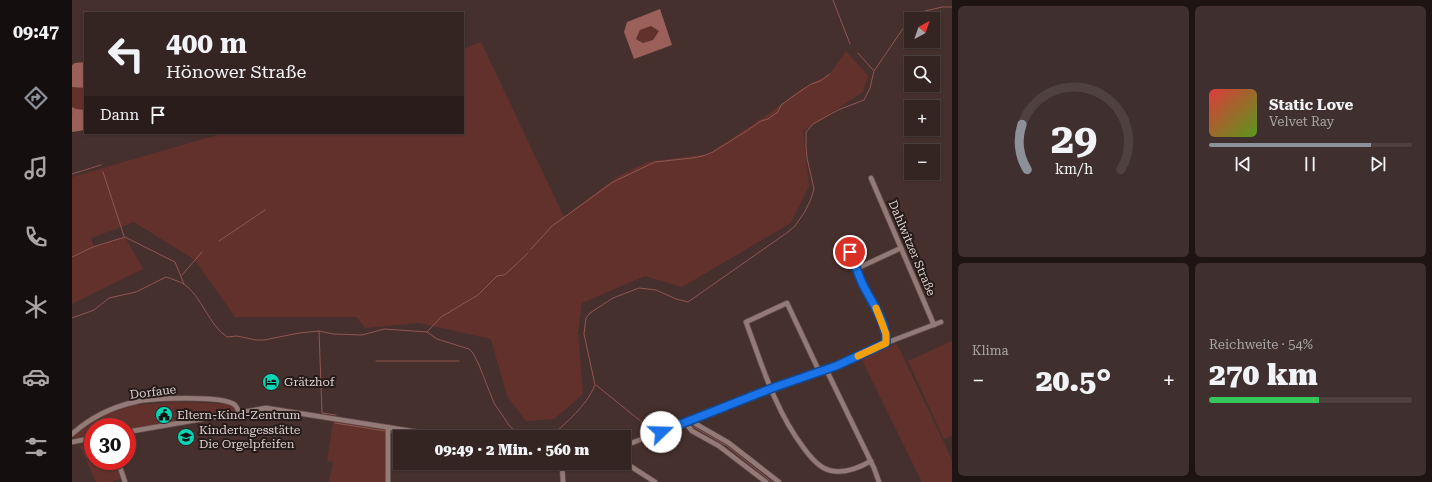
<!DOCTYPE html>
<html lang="de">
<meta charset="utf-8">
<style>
body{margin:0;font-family:"Roboto Serif",serif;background:#3f302f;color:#f1f3f6;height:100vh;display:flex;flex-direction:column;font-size:15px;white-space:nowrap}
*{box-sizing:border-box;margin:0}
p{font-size:13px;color:#a9a4a5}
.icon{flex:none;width:22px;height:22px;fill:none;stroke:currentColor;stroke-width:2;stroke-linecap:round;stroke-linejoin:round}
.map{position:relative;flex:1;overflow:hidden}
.details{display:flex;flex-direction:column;gap:6px;padding:6px;background:#1d1413;width:480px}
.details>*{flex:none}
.hud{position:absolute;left:12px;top:12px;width:380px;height:122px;border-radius:0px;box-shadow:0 1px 3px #0004,0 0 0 1px #4e4140;background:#342422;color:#f1f3f6;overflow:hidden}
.needle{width:26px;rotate:40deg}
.controls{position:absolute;left:832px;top:12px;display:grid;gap:8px}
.controls a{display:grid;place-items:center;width:36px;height:36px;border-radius:0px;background:#342422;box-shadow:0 1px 3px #0004,0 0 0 1px #4e4140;font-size:20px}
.speed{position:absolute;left:12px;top:418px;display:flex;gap:8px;font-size:20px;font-weight:700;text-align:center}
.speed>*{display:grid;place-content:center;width:52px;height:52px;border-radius:50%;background:#342422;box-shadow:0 1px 3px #0004,0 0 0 1px #4e4140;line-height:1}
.speed .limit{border:6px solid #d22;background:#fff;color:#111}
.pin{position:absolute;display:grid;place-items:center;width:34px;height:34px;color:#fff;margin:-17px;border:2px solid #fff;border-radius:50%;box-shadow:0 1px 4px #0007}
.me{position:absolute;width:44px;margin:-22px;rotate:69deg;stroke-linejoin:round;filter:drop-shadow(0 0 3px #0008)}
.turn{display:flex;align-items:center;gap:14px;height:84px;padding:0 16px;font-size:18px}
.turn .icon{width:52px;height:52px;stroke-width:2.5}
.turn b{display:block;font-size:28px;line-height:34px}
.then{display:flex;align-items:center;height:38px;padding:0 16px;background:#0003;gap:8px;font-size:15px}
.big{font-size:30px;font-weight:800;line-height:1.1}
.details .tile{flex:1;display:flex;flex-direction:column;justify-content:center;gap:6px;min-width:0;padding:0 14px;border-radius:6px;background:#3f302f}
.details .dial{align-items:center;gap:0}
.dial svg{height:104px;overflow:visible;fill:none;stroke:#4e4140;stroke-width:7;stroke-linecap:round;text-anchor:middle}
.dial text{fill:#f1f3f6;stroke:none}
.song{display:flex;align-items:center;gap:12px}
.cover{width:48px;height:48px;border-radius:6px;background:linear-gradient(135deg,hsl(0 70% 55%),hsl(90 70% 35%))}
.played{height:4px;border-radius:2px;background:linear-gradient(90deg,#8c9099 80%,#4e4140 80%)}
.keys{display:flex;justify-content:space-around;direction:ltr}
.heat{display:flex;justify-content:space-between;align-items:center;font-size:22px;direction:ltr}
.charge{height:6px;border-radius:3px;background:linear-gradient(90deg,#34c759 54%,#4e4140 0)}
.details .tiles{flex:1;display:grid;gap:6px;grid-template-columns:repeat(2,1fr)}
.trip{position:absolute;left:321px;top:430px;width:238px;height:40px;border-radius:0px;background:#342422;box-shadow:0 1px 3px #0004,0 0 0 1px #4e4140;font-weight:800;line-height:40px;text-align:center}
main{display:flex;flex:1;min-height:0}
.tabs{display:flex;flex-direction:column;width:72px;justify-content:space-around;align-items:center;background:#150e0e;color:#a9a4a5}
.tabs .icon{width:28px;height:28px}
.tabs .current{color:#8c9099}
.tabs b{font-size:18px;color:#f1f3f6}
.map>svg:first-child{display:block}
</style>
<main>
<nav class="tabs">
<b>09:47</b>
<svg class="icon current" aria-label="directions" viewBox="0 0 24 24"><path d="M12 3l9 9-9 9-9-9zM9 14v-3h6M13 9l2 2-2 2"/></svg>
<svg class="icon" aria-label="music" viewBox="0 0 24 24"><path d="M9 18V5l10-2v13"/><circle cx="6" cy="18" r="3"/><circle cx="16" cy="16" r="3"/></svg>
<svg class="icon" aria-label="phone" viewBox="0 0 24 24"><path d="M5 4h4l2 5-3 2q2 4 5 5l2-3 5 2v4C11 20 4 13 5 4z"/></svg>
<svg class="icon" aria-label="climate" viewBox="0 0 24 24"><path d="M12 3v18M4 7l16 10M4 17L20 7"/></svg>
<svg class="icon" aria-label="car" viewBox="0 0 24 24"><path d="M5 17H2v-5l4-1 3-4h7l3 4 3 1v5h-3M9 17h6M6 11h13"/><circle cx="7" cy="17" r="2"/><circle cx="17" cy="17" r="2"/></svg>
<svg class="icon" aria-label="filters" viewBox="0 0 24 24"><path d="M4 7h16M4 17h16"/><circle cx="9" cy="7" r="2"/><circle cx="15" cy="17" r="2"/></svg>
</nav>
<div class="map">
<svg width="880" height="482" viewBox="0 0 880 482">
<rect width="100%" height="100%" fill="#46302d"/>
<g fill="#63312c">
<polygon points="579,26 587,31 581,40 571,43 564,39 568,30"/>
<polygon points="409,42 492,217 545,177 575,162 636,154 698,113 728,90 758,74 774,51 796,76 791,92 731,131 737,186 719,223 610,287 573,276 510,303 506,332 511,394 482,419 454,421 435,396 419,339 347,323 293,328 285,317 163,317 123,260 62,222 19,238 22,247 53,237 71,269 0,304 0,177 152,133 391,133 391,49"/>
<polygon points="0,87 13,88 13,110 4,109 0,107"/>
<polygon points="880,341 880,436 872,439 836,361"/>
<polygon points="825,344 880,460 880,482 850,482 789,358"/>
<polygon points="107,402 156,404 160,405 166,411 55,430 55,427 21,427 21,436 2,438 1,436 3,434 33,415 62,405"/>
<polygon points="261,421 314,430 313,482 257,482 261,462 255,461"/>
<polygon points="21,442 21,461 43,461 49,478 41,482 24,482 8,446"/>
</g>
<g fill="#9b6059" fill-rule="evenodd">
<path d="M588 9 600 45 562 59 552 32 555 22ZM579 26 587 31 581 40 571 43 564 39 568 30Z"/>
<polygon points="13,62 13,88 0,87 0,65 3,63"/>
<polygon points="0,107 4,109 13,110 13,130 0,132"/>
</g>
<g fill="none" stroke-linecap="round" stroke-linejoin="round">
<g stroke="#905650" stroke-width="1">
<polyline points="761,0 778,44"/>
<polyline points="786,53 801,70"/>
<polyline points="0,115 4,109"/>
<polyline points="31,172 52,236"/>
<polyline points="0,174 29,165"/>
<polyline points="147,241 193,210"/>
<polyline points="459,249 480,226 487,221 541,182 583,162 620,158 631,156 641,152 673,132 689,121 696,119 706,112 709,105 720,97 739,84 748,81 758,74"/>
<polyline points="0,257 21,247 53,237 103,262 112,284"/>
<polyline points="110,275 130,252"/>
<path d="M0 318 22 310 37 298 64 292 94 277C100 279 106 281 112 284 131 298 136 324 155 337L165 336 184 340H192L227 333 247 331 261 334 290 335 312 329 355 332 365 339 397 349 401 353 407 365 422 403 437 425 448 437"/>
<polyline points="247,331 250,413 264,415"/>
<polyline points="355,332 369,317 406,295 425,276 432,275 436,272 456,253"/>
<polyline points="304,361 387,361"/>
<polyline points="524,385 576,427 579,431 607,420 610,421"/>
<polyline points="263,423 313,431"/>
<polyline points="620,426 655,446 700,482"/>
<polyline points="319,432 349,437"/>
<path d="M479 437C495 421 514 407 523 385L512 334 514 318 518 313 541 298 567 288 584 290 604 299 616 302 716 232 723 226 732 213 739 199 742 189 735 158 734 146V132L741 124 766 110 792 100 798 88 802 71 841 14 870 7H880"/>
</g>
<g stroke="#614e4c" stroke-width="6">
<g id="minor">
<polyline points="799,178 862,325"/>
<path d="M778 252C783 263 786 275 791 285 800 303 815 322 814 343"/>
<polyline points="786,268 829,248"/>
<polyline points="754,369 802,468 807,482"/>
<path d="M747 371 715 303 674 322C690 365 703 410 731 447 736 454 742 462 750 467 766 477 785 469 799 461"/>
<polyline points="621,419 624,424 657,443 707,482"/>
<polyline points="613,422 620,431 647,446 694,482"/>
<polyline points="55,432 194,408 377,437"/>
<path d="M0 434C17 419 40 407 63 402 78 398 151 395 163 405 165 407 166 410 167 413"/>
<polyline points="0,442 21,438"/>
<polyline points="552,446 703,387 764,366 814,343 869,322"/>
<polyline points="46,461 53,482"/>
<polyline points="552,462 583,482"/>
<polyline points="490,463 491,482"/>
<polyline points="316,482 316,427"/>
</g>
</g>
<use href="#minor" stroke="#947a76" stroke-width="4.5"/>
</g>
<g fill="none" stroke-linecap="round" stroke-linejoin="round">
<g stroke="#114b97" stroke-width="10">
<path id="route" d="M589 432 703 387 764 366 814 343C815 322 800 303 791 285 786 275 783 263 778 252"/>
</g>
<use href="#route" stroke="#1a73e8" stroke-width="7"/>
<polyline stroke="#f59e0b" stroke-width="7" points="786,356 814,343 814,334 804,308"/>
</g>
<defs>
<g id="hotel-disc" transform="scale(0.9)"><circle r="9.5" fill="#09d5b5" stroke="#251b19"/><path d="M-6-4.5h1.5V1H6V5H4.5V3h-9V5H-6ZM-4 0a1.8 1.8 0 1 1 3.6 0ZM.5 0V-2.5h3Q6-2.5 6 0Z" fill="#111"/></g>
<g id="civic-disc" transform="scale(0.9)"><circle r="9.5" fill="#09d5b5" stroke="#251b19"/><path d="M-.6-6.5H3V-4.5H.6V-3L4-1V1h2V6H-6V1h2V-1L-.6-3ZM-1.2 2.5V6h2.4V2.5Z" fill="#111"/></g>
<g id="school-disc" transform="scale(0.9)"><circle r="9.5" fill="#09d5b5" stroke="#251b19"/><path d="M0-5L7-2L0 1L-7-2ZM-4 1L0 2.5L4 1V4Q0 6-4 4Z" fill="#111"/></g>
</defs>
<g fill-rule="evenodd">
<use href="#hotel-disc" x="199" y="382"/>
<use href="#civic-disc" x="92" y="415"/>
<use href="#school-disc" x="114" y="437"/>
</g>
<g text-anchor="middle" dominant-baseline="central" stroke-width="4" stroke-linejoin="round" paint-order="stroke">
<g font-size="12" fill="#dfd0ce" stroke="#251b19">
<text transform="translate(840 248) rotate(67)">Dahlwitzer Straße</text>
<text transform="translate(81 392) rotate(-7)">Dorfaue</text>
</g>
<g font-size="12" fill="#dfd0ce" stroke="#251b19" text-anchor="start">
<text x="212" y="382">Grätzhof</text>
<text x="105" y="415">Eltern-Kind-Zentrum</text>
<text x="127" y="430">Kindertagesstätte<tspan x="127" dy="14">Die Orgelpfeifen</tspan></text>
</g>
</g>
</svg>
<div class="controls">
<a><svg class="needle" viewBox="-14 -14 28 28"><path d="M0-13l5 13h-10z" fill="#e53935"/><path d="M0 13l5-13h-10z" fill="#a9a4a5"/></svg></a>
<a><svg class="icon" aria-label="search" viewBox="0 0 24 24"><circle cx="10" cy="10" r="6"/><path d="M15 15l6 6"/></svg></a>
<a>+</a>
<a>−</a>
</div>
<div class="speed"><div class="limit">30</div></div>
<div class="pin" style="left:778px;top:252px;background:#d93025"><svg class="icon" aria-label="arrive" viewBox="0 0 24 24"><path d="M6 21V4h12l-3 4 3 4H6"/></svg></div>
<svg class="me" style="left:589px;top:432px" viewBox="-20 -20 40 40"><circle r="19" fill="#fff"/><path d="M0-13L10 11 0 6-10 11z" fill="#1a73e8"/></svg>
<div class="trip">09:49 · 2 Min. · 560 m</div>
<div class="hud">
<div class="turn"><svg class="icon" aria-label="left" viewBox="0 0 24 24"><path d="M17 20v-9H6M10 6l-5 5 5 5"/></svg><div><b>400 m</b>Hönower Straße</div></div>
<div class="then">Dann<svg class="icon" aria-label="arrive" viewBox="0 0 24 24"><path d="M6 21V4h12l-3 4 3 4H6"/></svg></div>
</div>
</div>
<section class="details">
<div class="tiles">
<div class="tile dial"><svg viewBox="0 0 100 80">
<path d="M14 69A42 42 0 1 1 86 69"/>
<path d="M14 69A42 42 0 0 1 10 34" stroke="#8c9099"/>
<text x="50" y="56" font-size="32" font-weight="700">29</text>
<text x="50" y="72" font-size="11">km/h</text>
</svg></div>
<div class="tile">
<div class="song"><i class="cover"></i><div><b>Static Love</b><p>Velvet Ray</p></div></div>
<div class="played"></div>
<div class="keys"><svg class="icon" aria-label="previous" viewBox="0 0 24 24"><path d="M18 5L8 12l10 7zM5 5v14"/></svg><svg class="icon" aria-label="pause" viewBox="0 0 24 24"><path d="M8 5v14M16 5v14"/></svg><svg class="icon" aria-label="next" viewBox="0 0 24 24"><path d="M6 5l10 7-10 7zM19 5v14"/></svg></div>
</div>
<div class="tile"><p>Klima</p>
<div class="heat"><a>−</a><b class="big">20.5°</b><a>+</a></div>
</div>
<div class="tile"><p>Reichweite · 54%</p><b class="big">270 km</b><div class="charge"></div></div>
</div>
</section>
</main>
